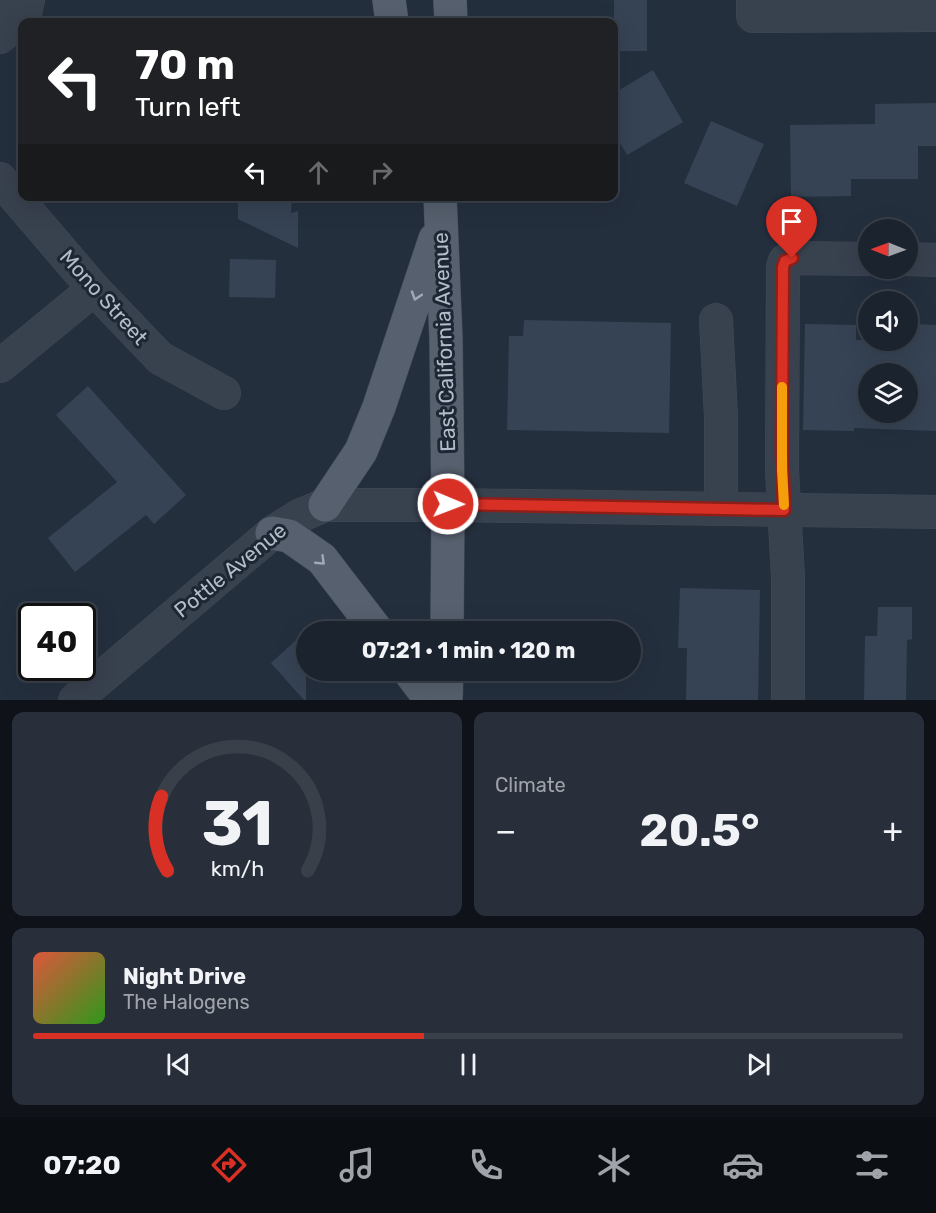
<!DOCTYPE html>
<meta charset="utf-8">
<style>
body{margin:0;font-family:Rubik,sans-serif;background:#282f3a;color:#f1f3f6;height:100vh;display:flex;flex-direction:column;font-size:22px;white-space:nowrap}
*{box-sizing:border-box;margin:0}
p{font-size:20px;color:#a0a4aa}
.icon{flex:none;width:33px;height:33px;fill:none;stroke:currentColor;stroke-width:2;stroke-linecap:round;stroke-linejoin:round}
.map{position:relative;height:700px;overflow:hidden}
.sheet{display:flex;flex-direction:column;gap:12px;padding:12px;background:#0f1319;flex:1}
.sheet>*{flex:none}
.guide{position:absolute;left:18px;top:18px;width:600px;height:183px;border-radius:12px;box-shadow:0 6px 24px #0002,0 0 0 2px #39404a;background:#202124;color:#fff;overflow:hidden}
.needle{width:39px;rotate:271deg}
.fabs{position:absolute;left:858px;top:219px;display:grid;gap:12px}
.fabs a{display:grid;place-items:center;width:60px;height:60px;border-radius:50%;background:#1b232e;box-shadow:0 6px 24px #0002,0 0 0 2px #39404a;font-size:30px}
.speed{position:absolute;left:18px;top:603px;display:flex;gap:12px;font-size:30px;font-weight:700;text-align:center}
.speed>*{display:grid;place-content:center;width:78px;height:78px;border-radius:50%;background:#1b232e;box-shadow:0 6px 24px #0002,0 0 0 2px #39404a;line-height:1}
.speed .limit{border:3px solid #111;border-radius:9px;background:#fff;color:#111}
.pin{position:absolute;display:grid;place-items:center;width:51px;height:51px;color:#fff;margin:-62px -26px;border-radius:50% 50% 50% 0;rotate:-45deg;box-shadow:0 0 6px #0007}
.pin .icon{rotate:45deg}
.me{position:absolute;width:66px;margin:-33px;rotate:91deg;stroke-linejoin:round;filter:drop-shadow(0 0 4px #0008)}
.turn{display:flex;align-items:center;gap:21px;height:126px;padding:0 18px;font-size:27px}
.turn .icon{width:78px;height:78px;stroke-width:2.5}
.turn b{display:block;font-size:42px;line-height:51px}
.lanes{display:flex;align-items:center;height:57px;padding:0 18px;background:#0003;justify-content:center;gap:30px;direction:ltr}
.lanes .off{opacity:.35}
.big{font-size:45px;font-weight:700;line-height:1.1}
.sheet .card{flex:1;display:flex;flex-direction:column;justify-content:center;gap:9px;min-width:0;padding:0 21px;border-radius:12px;background:#282f3a}
.sheet .dial{align-items:center;gap:0}
.dial svg{height:156px;overflow:visible;fill:none;stroke:#39404a;stroke-width:7;stroke-linecap:round;text-anchor:middle}
.dial text{fill:#f1f3f6;stroke:none}
.song{display:flex;align-items:center;gap:18px}
.cover{width:72px;height:72px;border-radius:9px;background:linear-gradient(135deg,hsl(10 70% 55%),hsl(110 70% 35%))}
.played{height:6px;border-radius:3px;background:linear-gradient(90deg,#d93025 45%,#39404a 45%)}
.keys{display:flex;justify-content:space-around;direction:ltr}
.heat{display:flex;justify-content:space-between;align-items:center;font-size:33px;direction:ltr}
.sheet .tiles{flex:1;display:grid;gap:12px;grid-template-columns:1fr 1fr}
.card:last-child{grid-column:span 2}
.trip{position:absolute;left:296px;top:621px;width:345px;height:60px;border-radius:30px;background:#1b232e;box-shadow:0 6px 24px #0002,0 0 0 2px #39404a;font-weight:700;line-height:60px;text-align:center}
.menu{display:flex;height:96px;justify-content:space-around;align-items:center;background:#0b0e12;color:#a0a4aa}
.menu .icon{width:42px;height:42px}
.menu .current{color:#d93025}
.menu b{font-size:27px;color:#f1f3f6}
.map>svg:first-child{display:block}
</style>
<div class="map">
<svg width="936" height="700" viewBox="0 0 936 700">
<rect width="100%" height="100%" fill="#242f3e"/>
<g fill="#364354" fill-rule="evenodd">
<rect x="614" y="0" width="33" height="51"/>
<polygon points="653,70 683,122 627,155 614,133 614,93"/>
<polygon points="936,103 936,146 918,146 918,179 851,179 851,196 791,197 790,125 875,124 875,104"/>
<polygon points="711,121 764,144 737,206 684,183"/>
<polygon points="238,196 292,196 291,213 298,211 298,248 238,219"/>
<polygon points="230,259 276,260 275,298 229,297"/>
<polygon points="524,320 671,323 669,433 507,430 509,336 523,336"/>
<path d="M805 324 856 325V340H908V324L936 325V431L854 428V431L803 430ZM868 374H908V412H868Z"/>
<polygon points="88,386 186,495 154,524 146,515 75,572 48,538 117,482 56,415"/>
<polygon points="680,588 760,590 758,700 686,700 687,648 678,648"/>
<polygon points="878,607 912,607 912,639 907,640 906,700 864,700 865,636 877,636"/>
<polygon points="306,631 306,700 304,700 271,663"/>
</g>
<g fill="none" stroke-linecap="round" stroke-linejoin="round">
<g stroke="#414a57" stroke-width="34">
<g id="minor">
<polyline points="753,0 753,16 936,15"/>
<polyline points="0,3 4,0"/>
<polyline points="0,37 24,17 28,0"/>
<polyline points="0,179 94,289 160,358 224,393"/>
<polyline points="908,259 936,260"/>
<polyline points="716,320 721,417 721,509"/>
<polyline points="0,366 94,289"/>
<polyline points="75,700 272,533 299,516 325,505 448,505 936,512"/>
<polyline points="788,700 788,577 782,470 783,267 785,261 792,258 868,259"/>
</g>
</g>
<g stroke="#414a57" stroke-width="34">
<g id="major">
<polyline points="389,0 392,22"/>
<polyline points="450,0 451,22"/>
<polyline points="440,196 446,339 448,505 447,632"/>
<polyline points="325,505 361,451 379,407 435,239"/>
<polyline points="272,533 289,536 322,559 378,632"/>
<polyline points="408,670 431,700"/>
<polyline points="446,700 447,670"/>
</g>
</g>
<use href="#minor" stroke="#38414e" stroke-width="33"/>
<use href="#major" stroke="#56606e" stroke-width="33"/>
</g>
<defs><path id="oneway-chevron" d="M-2-3.5L2.5 0L-2 3.5" fill="none" stroke-width="1.6" stroke-linecap="round" stroke-linejoin="round" transform="scale(1.5)"/></defs>
<g stroke="#a1aab7">
<use href="#oneway-chevron" transform="translate(416 296) rotate(108)"/>
<use href="#oneway-chevron" transform="translate(321 561) rotate(44)"/>
</g>
<g fill="none" stroke-linecap="round" stroke-linejoin="round">
<g stroke="#8d1f18" stroke-width="15">
<polyline id="route" points="448,504 784,510 782,451 783,267 785,261 792,258"/>
</g>
<use href="#route" stroke="#d93025" stroke-width="10"/>
<polyline stroke="#f59e0b" stroke-width="10" points="782,387 782,470 784,505"/>
</g>
<g text-anchor="middle" dominant-baseline="central" stroke-width="6" stroke-linejoin="round" paint-order="stroke">
<g font-size="21" fill="#b4bcc9" stroke="#1d2633">
<text transform="translate(104 297) rotate(48)">Mono Street</text>
<text transform="translate(444 342) rotate(-92)">East California Avenue</text>
<text transform="translate(230 570) rotate(-39)">Pottle Avenue</text>
</g>
</g>
</svg>
<div class="fabs">
<a><svg class="needle" viewBox="-14 -14 28 28"><path d="M0-13l5 13h-10z" fill="#e53935"/><path d="M0 13l5-13h-10z" fill="#a0a4aa"/></svg></a>
<a><svg class="icon" aria-label="sound" viewBox="0 0 24 24"><path d="M4 9h4l5-4v14l-5-4H4zM17 9q2 3 0 6"/></svg></a>
<a><svg class="icon" aria-label="layers" viewBox="0 0 24 24"><path d="M12 4l9 5-9 5-9-5zM3 14l9 5 9-5"/></svg></a>
</div>
<div class="speed"><div class="limit">40</div></div>
<div class="pin" style="left:792px;top:258px;background:#d93025"><svg class="icon" aria-label="arrive" viewBox="0 0 24 24"><path d="M6 21V4h12l-3 4 3 4H6"/></svg></div>
<svg class="me" style="left:448px;top:504px" viewBox="-20 -20 40 40"><circle r="17" fill="#d93025" stroke="#fff" stroke-width="3"/><path d="M0-11L8 9 0 5-8 9z" fill="#fff"/></svg>
<div class="trip">07:21 · 1 min · 120 m</div>
<div class="guide">
<div class="turn"><svg class="icon" aria-label="left" viewBox="0 0 24 24"><path d="M17 20v-9H6M10 6l-5 5 5 5"/></svg><div><b>70 m</b>Turn left</div></div>
<div class="lanes"><svg class="icon" aria-label="left" viewBox="0 0 24 24"><path d="M17 20v-9H6M10 6l-5 5 5 5"/></svg><svg class="icon off" aria-label="ahead" viewBox="0 0 24 24"><path d="M12 20V5M6 11l6-6 6 6"/></svg><svg class="icon off" aria-label="right" viewBox="0 0 24 24"><path d="M7 20v-9h11M14 6l5 5-5 5"/></svg></div>
</div>
</div>
<section class="sheet">
<div class="tiles">
<div class="card dial"><svg viewBox="0 0 100 80">
<path d="M14 69A42 42 0 1 1 86 69"/>
<path d="M14 69A42 42 0 0 1 11 31" stroke="#d93025"/>
<text x="50" y="56" font-size="32" font-weight="700">31</text>
<text x="50" y="72" font-size="11">km/h</text>
</svg></div>
<div class="card"><p>Climate</p>
<div class="heat"><a>−</a><b class="big">20.5°</b><a>+</a></div>
</div>
<div class="card">
<div class="song"><i class="cover"></i><div><b>Night Drive</b><p>The Halogens</p></div></div>
<div class="played"></div>
<div class="keys"><svg class="icon" aria-label="previous" viewBox="0 0 24 24"><path d="M18 5L8 12l10 7zM5 5v14"/></svg><svg class="icon" aria-label="pause" viewBox="0 0 24 24"><path d="M8 5v14M16 5v14"/></svg><svg class="icon" aria-label="next" viewBox="0 0 24 24"><path d="M6 5l10 7-10 7zM19 5v14"/></svg></div>
</div>
</div>
</section>
<nav class="menu">
<b>07:20</b>
<svg class="icon current" aria-label="directions" viewBox="0 0 24 24"><path d="M12 3l9 9-9 9-9-9zM9 14v-3h6M13 9l2 2-2 2"/></svg>
<svg class="icon" aria-label="music" viewBox="0 0 24 24"><path d="M9 18V5l10-2v13"/><circle cx="6" cy="18" r="3"/><circle cx="16" cy="16" r="3"/></svg>
<svg class="icon" aria-label="phone" viewBox="0 0 24 24"><path d="M5 4h4l2 5-3 2q2 4 5 5l2-3 5 2v4C11 20 4 13 5 4z"/></svg>
<svg class="icon" aria-label="climate" viewBox="0 0 24 24"><path d="M12 3v18M4 7l16 10M4 17L20 7"/></svg>
<svg class="icon" aria-label="car" viewBox="0 0 24 24"><path d="M5 17H2v-5l4-1 3-4h7l3 4 3 1v5h-3M9 17h6M6 11h13"/><circle cx="7" cy="17" r="2"/><circle cx="17" cy="17" r="2"/></svg>
<svg class="icon" aria-label="filters" viewBox="0 0 24 24"><path d="M4 7h16M4 17h16"/><circle cx="9" cy="7" r="2"/><circle cx="15" cy="17" r="2"/></svg>
</nav>
